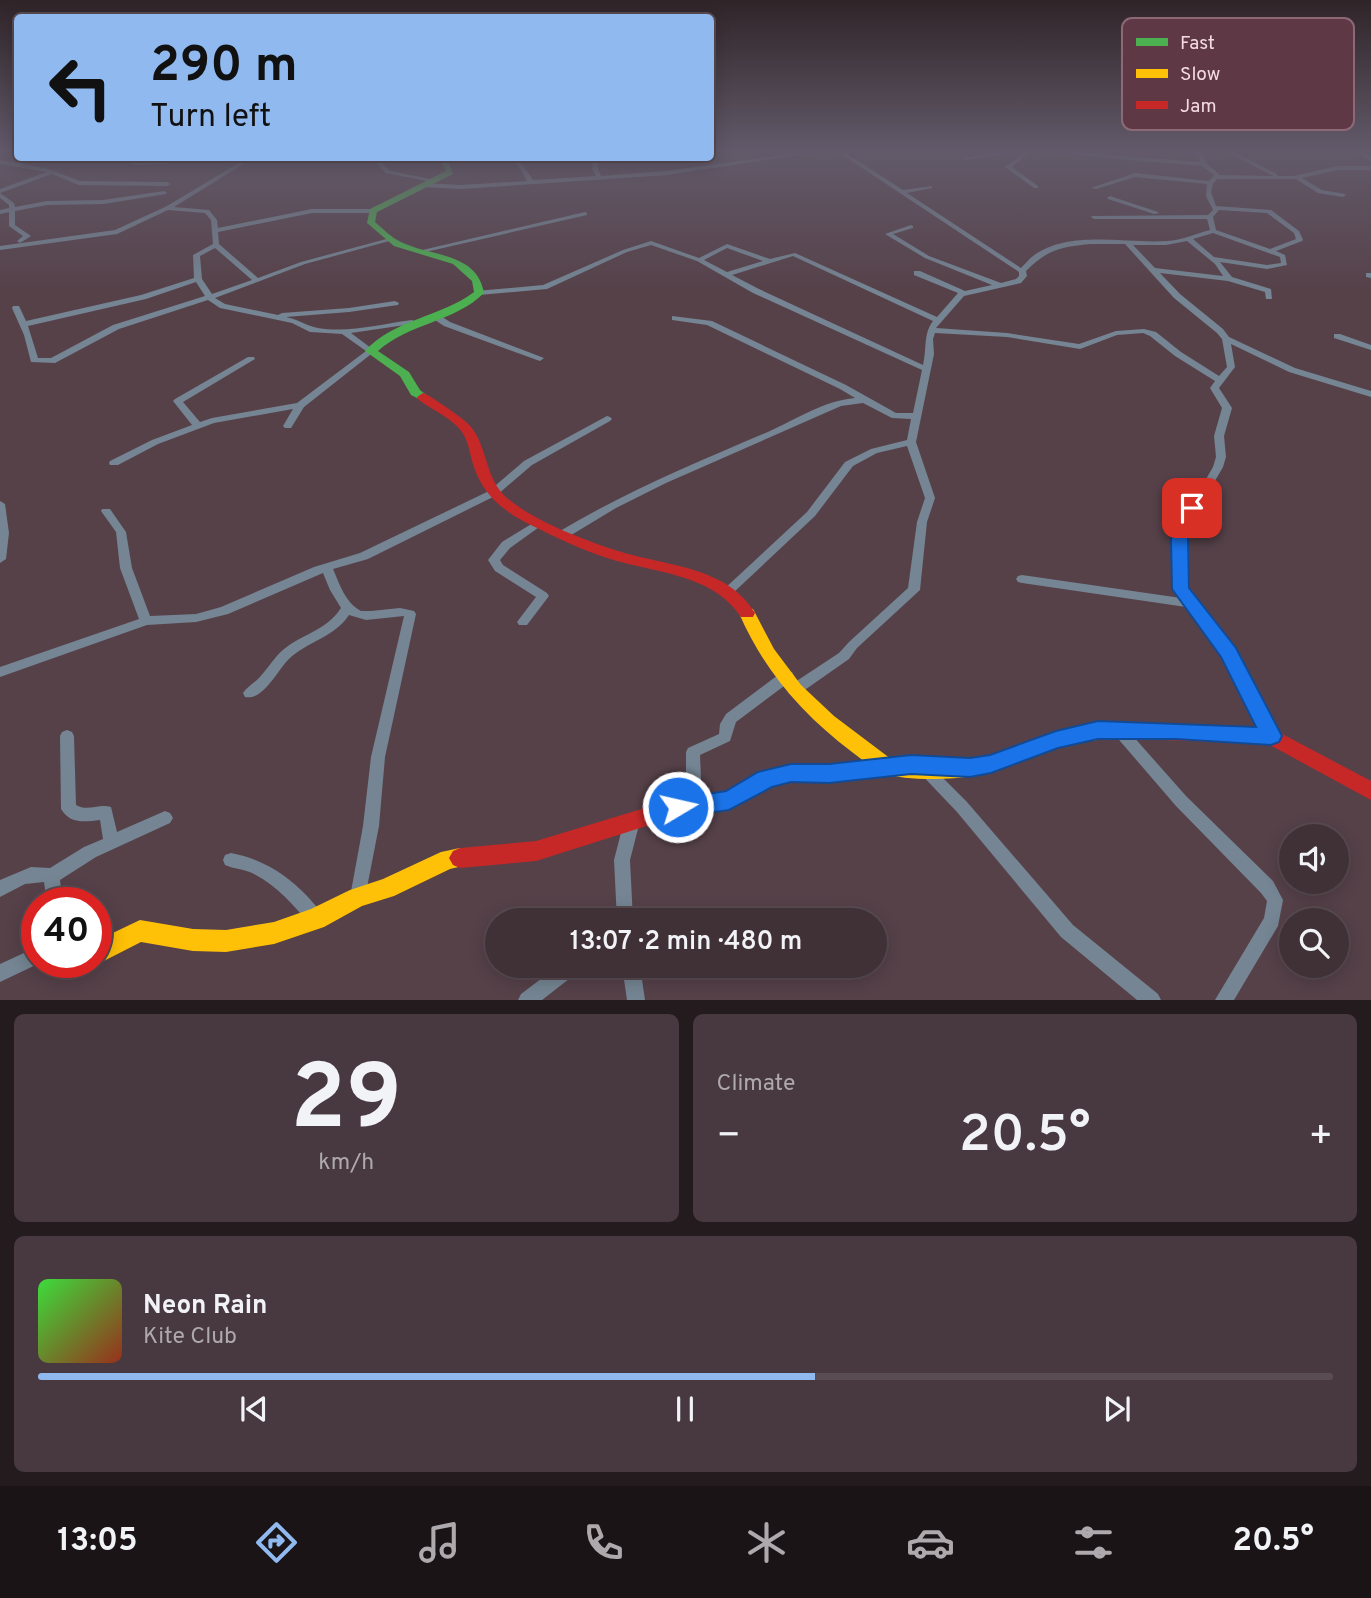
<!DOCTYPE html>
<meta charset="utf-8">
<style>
body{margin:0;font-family:Overpass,sans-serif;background:#47393f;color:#f1f3f6;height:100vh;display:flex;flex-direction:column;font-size:26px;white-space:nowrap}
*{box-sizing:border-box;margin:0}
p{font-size:23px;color:#aea9ad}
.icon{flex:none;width:38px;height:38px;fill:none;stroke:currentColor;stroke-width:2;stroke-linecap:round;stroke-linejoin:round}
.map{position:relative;height:1000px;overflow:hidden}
.sheet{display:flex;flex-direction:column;gap:14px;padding:14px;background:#231b1e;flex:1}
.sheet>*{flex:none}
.hud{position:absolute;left:14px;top:14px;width:700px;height:147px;border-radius:7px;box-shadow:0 4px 18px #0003,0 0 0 2px #594c52;background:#90b9f0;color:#111;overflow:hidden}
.fabs{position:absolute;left:1279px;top:824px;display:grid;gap:14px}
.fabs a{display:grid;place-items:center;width:70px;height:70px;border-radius:50%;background:#403137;box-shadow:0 4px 18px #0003,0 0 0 2px #594c52;font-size:35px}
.speed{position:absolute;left:21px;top:887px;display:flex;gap:14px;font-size:35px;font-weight:700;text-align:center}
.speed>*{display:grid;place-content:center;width:91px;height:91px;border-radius:50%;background:#403137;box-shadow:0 4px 18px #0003,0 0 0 2px #594c52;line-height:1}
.speed .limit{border:10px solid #d22;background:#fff;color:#111}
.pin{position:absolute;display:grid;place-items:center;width:60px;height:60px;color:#fff;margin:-30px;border-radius:14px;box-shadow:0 4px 10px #0006}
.me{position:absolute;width:77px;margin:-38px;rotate:81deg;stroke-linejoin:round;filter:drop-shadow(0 0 5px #0008)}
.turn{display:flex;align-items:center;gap:24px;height:147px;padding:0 21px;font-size:32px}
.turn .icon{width:91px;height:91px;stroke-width:2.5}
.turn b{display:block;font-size:49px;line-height:60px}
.big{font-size:52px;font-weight:600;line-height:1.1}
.sheet .tile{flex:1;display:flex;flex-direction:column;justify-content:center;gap:10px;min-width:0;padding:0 24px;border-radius:10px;background:#47393f}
.sheet .dial{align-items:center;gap:0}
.dial b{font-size:91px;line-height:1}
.song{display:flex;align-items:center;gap:21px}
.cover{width:84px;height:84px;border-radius:10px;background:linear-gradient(135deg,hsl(120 70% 55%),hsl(10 70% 35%))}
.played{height:7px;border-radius:4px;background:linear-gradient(90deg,#90b9f0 60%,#594c52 60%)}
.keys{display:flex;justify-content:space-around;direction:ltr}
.heat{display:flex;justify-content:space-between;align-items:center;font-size:38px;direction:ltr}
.sheet .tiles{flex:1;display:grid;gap:14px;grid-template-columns:1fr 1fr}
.tile:last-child{grid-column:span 2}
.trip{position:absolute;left:485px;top:908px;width:402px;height:70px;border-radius:35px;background:#403137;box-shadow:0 4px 18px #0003,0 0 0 2px #594c52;font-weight:600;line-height:70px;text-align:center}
.menu{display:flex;height:112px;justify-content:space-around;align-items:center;background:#1a1416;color:#aea9ad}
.menu .icon{width:49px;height:49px}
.menu .current{color:#90b9f0}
.menu b{font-size:32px;color:#f1f3f6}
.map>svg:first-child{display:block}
</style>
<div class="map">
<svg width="1371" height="1000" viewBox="0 0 1371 1000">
<rect width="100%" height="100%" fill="#564149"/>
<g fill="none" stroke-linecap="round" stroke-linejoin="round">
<g fill="#758593" fill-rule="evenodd">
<path d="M818 150H832L667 175 461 189 422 187 419 185 422 183 461 185 527 181 518 165 504 158C520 158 525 168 533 180L596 176 592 169 593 158H598V169L601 176 667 171Z"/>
<path d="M835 150H841L903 190 932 186V188L907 193 1021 268C1025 264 1029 259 1033 256 1069 229 1126 244 1167 241 1182 240 1195 234 1210 230L1207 219H1094L1091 217 1092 216 1208 215 1213 210 1206 196 1207 184 1135 177 1096 189 1091 188 1135 173 1209 181 1214 175 1202 166 1037 152 1034 150H1055L1200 162 1199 156 1166 150 1198 152 1197 150H1203L1206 163 1220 175 1273 176 1223 150H1230L1277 174V176H1294L1337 166H1371V170H1337L1302 178 1322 190 1345 194 1346 195 1343 197 1318 193 1296 179H1217L1213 184 1211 192 1216 206 1271 210 1299 231 1303 240 1302 241 1276 251 1285 255 1287 265 1267 269 1220 262 1232 277 1271 289 1272 299H1266L1265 292 1228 281 1160 273 1180 294 1223 329 1229 337 1295 368 1371 391V397L1289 372 1231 344 1235 367 1219 388 1232 408 1224 436 1226 457 1223 467 1185 533V581L1195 601 1234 650 1278 736 1276 740 1271 742 1266 740 1224 656 1186 607 1022 583 1018 582 1016 579 1018 576 1022 575 1181 598 1173 581 1175 533 1213 467 1216 457 1214 436 1222 408 1210 388 1215 381 1175 356 1150 336 1143 333 1117 335 1080 349 1007 337 935 333 933 339 934 354 916 442 935 498 927 522 920 590 857 648 849 659 799 694 794 695 789 694 787 690 789 686 839 653 849 642 908 588 917 522 925 498 907 446 877 453 853 466 815 516 733 593H725L723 590 807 512 845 462 871 449 907 440 911 419 892 418 863 403 841 406 666 483 616 508 568 537H560L558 534 560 531C627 491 698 462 770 431 798 418 824 401 855 398L840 389 707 325 672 320V316L712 321 846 385 896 413H913L922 370 753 293 697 261 651 245 627 252 547 289 479 295H476V291L543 285 623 250 651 241 699 258 727 244 770 259 795 253 937 317 958 293 914 275V271H920L965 291 992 285 925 258 885 234 911 225 913 226V228L893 234 929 256 1001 283 1016 279 1019 276V272ZM1219 210 1267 213 1294 233 1296 239 1270 249 1216 230 1213 217ZM1213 233 1280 257 1281 263 1267 265 1214 257 1193 239ZM1187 241 1215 264 1223 276 1155 268 1133 245H1166ZM1090 244H1125L1174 298 1217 333 1222 339 1227 367 1219 376 1181 352 1156 332 1144 329 1116 331 1079 344 1007 333 936 328 964 296 1021 283 1027 276 1026 271C1047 250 1060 247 1090 244ZM727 248 763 261 727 272 704 260ZM793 256 933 321C923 334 927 349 923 365L759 289 732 275Z"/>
<polygon points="990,150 996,150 1000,152 1033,150 1012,167 1038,186 1038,188 1034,188 1005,167 1024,152 965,160 962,158 994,153"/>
<polygon points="1354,150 1360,150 1371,157 1371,161"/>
<polygon points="36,158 44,158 22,164 48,169 80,181 167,182 170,184 167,186 79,185 52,174 0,193 0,189 47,172 0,164 0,160 18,163 18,162"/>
<polygon points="131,158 136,158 137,161 166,160 169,162 166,164 135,165 132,163"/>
<path d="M247 158H253L174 207 209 210 217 220 218 228 312 209H373L376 211 373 213H312L218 232 219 244 258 278 301 262 390 238 393 240 305 264 215 298 225 304 278 315 282 313 349 308 395 301 399 303 398 305 349 312 286 317C297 319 307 326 318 328 349 333 381 324 412 320L416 322 412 324 351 333 375 351 304 407 291 428H285L283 426 293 409 214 423 158 444 118 465H110L109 463 110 461 152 440 192 425 173 401 175 399 248 357H254L255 359 183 402 200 422 212 418 297 403 366 351 342 334 310 332 292 323 220 308 208 300 119 329 55 363 31 362 24 335 12 308 13 306H19L26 321 141 295 194 278 193 255 213 244 211 220 205 213 168 210 117 234 0 250V246L115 230 167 206ZM215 248 252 280 212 294 202 279 200 256ZM196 282 205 296 113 325 51 358H38L28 326 146 299Z"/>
<polygon points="371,158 377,158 390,171 435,180 432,182 386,173"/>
<polygon points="164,191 167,193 166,194 103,204 47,205 15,211 15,225 31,236 20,243 17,241 23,236 9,226 9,212 0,214 0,210 9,208 9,205 0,198 0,193 14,203 15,207 47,201 103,200"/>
<polygon points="1110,196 1158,212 1159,213 1154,214 1108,199 1107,198"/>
<polygon points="585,212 587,213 587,215 421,253 418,251"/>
<polygon points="1366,273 1371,273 1371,278 1366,277"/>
<polygon points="432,314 438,314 450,322 544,358 540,361 537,360 444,326 432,318"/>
<polygon points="1334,334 1340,334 1371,345 1371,350 1334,338"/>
<path d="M607 416 610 417 612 419 610 421 532 465 497 495 368 559 333 569C340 585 345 602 361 611H371L400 608 414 611 416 614 385 757 379 826 364 903 358 905 352 903 350 897 363 826 371 757 404 616 366 620 349 615C334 638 307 641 288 660 277 671 263 701 245 697L243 693C247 687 254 683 259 678 269 667 276 654 288 646 308 632 326 630 341 608L330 590 323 573 228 614 196 622 147 625 0 677V667L139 619 120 568 116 532 101 511 102 509H110L126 532 132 568 150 616 196 614 221 607 314 567 360 553 489 491 524 461Z"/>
<polygon points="0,501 5,504 9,533 6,559 0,563"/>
<polygon points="538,520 542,521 543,523 542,525 510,548 500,560 503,565 547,593 549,596 527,625 519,625 517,622 536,597 495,571 488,560 502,542"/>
<polygon points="787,671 792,672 794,676 792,680 736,722 730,741 700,755 702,804 699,809 694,811 689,809 686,804 686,752 688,748 719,734 720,724 726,714 782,672"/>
<polygon points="1119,724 1124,726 1186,796 1273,881 1283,900 1278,926 1234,1000 1215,1000 1264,918 1267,901 1261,893 1176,806 1114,734 1112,730 1114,726"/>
<path d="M67 730 72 732 74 736 76 805C88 812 99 803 111 807L117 832 165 811 170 813 173 818 170 823 96 857 60 880 63 903H47L44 882 25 884 0 897V880L31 867 50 868 84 847 103 839 100 820C84 822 70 824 61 809L60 736 62 732Z"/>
<polygon points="922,760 927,762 967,802 1073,925 1158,994 1161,1000 1137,1000 1061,937 957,812 917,770 915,766 917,762"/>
<polygon points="632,814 637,816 640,821 630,860 633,920 617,920 614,860 624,821 627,816"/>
<path d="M231 853C262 859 286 874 308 897 314 904 321 910 324 919L322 925 316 927 310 925C294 905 276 885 252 873 244 869 234 869 225 865L223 860 225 855Z"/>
<polygon points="37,947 37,962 42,962 0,982 0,964"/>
<polygon points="58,962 82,962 79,968 73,971 61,968"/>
<polygon points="558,966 581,966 578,972 542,1000 518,1000 521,994"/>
<polygon points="622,966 640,966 645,1000 627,1000"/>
</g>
<g fill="#4caf50" fill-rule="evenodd">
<path d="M439 158H446L453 174 377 212 375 222C383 229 392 238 401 242 431 257 477 252 484 293 455 322 409 323 378 351L409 372 420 390 429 397 423 401 411 395 400 376 365 351C394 319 441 317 474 292L472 281 453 264 394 246 367 223 370 209 446 171Z"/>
<polygon points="889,759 896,761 899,767 896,773 889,775 784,783 777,781 774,775 777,769 784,767"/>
</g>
<g fill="#ffc107" fill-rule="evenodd">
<path d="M747 607 753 609 774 649 801 685 834 716 891 759 930 761 971 760 1006 751 1078 727 1115 722 1122 725 1124 730 1122 735C1104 741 1083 740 1064 746 1033 755 1005 770 973 776 949 780 905 781 883 773 871 768 862 759 852 752 802 714 764 671 739 613L741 609Z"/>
<polygon points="460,848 467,851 471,858 467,865 450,869 394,896 362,906 324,927 274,944 226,952 193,951 141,942 96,965 91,962 96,962 96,941 140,920 193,929 226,930 274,922 311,909 350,890 383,879 441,852"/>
</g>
<g fill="#c62828" fill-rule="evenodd">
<path d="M423 393C431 396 438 402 446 407 454 413 464 419 471 427 488 448 485 479 507 498 534 521 584 540 618 551 665 566 727 566 755 613L753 617H741C712 573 653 573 607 558 582 550 557 538 533 526 506 513 484 497 474 467 470 456 469 442 462 432 452 418 432 410 419 400L417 397Z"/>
<polygon points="1115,722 1271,728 1371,781 1371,800 1268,744 1115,738 1108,735 1106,730 1108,725"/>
<polygon points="784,767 791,769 794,775 791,781 779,784 729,809 678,816 536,861 460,868 453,865 449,858 453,851 460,848 536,841 678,798 726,792 769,770"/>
</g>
</g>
<linearGradient id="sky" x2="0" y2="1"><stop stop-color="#2f2428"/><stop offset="0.52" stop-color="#625a6a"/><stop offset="1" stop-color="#625a6a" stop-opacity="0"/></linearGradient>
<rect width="1371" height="290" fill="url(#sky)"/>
<polygon fill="#1a73e8" stroke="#114b97" stroke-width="2" points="1192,503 1200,508 1188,539 1189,588 1236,648 1282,736 1279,742 1271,745 1176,739 1098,739 1058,748 991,773 970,777 911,774 829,783 791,782 772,787 729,810 678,817 670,814 667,807 670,800 726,791 758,772 791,764 829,764 911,755 970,758 990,755 1056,731 1098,721 1256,727 1221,657 1172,589 1171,539 1184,508"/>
<rect x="1122" y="18" width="232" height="112" rx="10" fill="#5f3846" stroke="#8c6975" stroke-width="2"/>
<rect x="1136" y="38" width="32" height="8" fill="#4caf50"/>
<rect x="1136" y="69" width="32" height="9" fill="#ffc107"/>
<rect x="1136" y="101" width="32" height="8" fill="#c62828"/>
<g font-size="19" fill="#f4dbe2">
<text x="1180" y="49">Fast</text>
<text x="1180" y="80">Slow</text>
<text x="1180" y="112">Jam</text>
</g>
</svg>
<div class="fabs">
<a><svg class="icon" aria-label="sound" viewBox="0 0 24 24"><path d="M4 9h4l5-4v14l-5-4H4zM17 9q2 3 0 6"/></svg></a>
<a><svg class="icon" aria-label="search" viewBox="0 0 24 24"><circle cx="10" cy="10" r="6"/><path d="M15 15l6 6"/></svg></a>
</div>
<div class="speed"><div class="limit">40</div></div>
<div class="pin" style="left:1192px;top:508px;background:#d93025"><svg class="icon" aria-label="arrive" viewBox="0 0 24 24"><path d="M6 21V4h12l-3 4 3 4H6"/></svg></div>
<svg class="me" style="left:678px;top:807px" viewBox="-20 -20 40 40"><circle r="17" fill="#1a73e8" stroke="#fff" stroke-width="3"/><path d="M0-11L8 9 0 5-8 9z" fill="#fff"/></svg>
<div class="trip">13:07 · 2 min · 480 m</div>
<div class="hud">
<div class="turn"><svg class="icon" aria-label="left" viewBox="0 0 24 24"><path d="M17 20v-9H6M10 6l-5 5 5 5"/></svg><div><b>290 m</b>Turn left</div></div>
</div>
</div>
<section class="sheet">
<div class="tiles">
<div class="tile dial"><b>29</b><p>km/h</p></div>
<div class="tile"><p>Climate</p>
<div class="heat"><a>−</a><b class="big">20.5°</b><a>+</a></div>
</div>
<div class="tile">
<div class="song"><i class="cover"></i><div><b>Neon Rain</b><p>Kite Club</p></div></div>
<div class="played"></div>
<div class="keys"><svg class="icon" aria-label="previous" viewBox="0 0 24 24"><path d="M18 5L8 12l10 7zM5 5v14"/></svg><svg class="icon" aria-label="pause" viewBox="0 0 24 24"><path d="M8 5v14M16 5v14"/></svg><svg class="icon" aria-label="next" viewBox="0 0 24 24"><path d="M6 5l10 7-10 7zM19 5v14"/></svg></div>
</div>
</div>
</section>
<nav class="menu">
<b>13:05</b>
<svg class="icon current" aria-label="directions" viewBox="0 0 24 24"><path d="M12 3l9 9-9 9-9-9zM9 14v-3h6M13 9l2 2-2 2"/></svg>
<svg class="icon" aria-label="music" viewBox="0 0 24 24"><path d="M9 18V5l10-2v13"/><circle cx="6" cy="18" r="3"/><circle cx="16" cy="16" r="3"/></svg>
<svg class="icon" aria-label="phone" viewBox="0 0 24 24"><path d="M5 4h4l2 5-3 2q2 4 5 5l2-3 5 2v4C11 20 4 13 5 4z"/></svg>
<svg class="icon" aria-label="climate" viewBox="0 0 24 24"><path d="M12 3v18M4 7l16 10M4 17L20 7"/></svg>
<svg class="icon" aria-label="car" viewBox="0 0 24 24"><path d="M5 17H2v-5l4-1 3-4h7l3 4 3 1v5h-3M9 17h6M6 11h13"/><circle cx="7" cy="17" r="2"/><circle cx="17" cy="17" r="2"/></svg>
<svg class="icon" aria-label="filters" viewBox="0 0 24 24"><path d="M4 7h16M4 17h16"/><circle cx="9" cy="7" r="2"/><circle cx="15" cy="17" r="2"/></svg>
<b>20.5°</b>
</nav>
